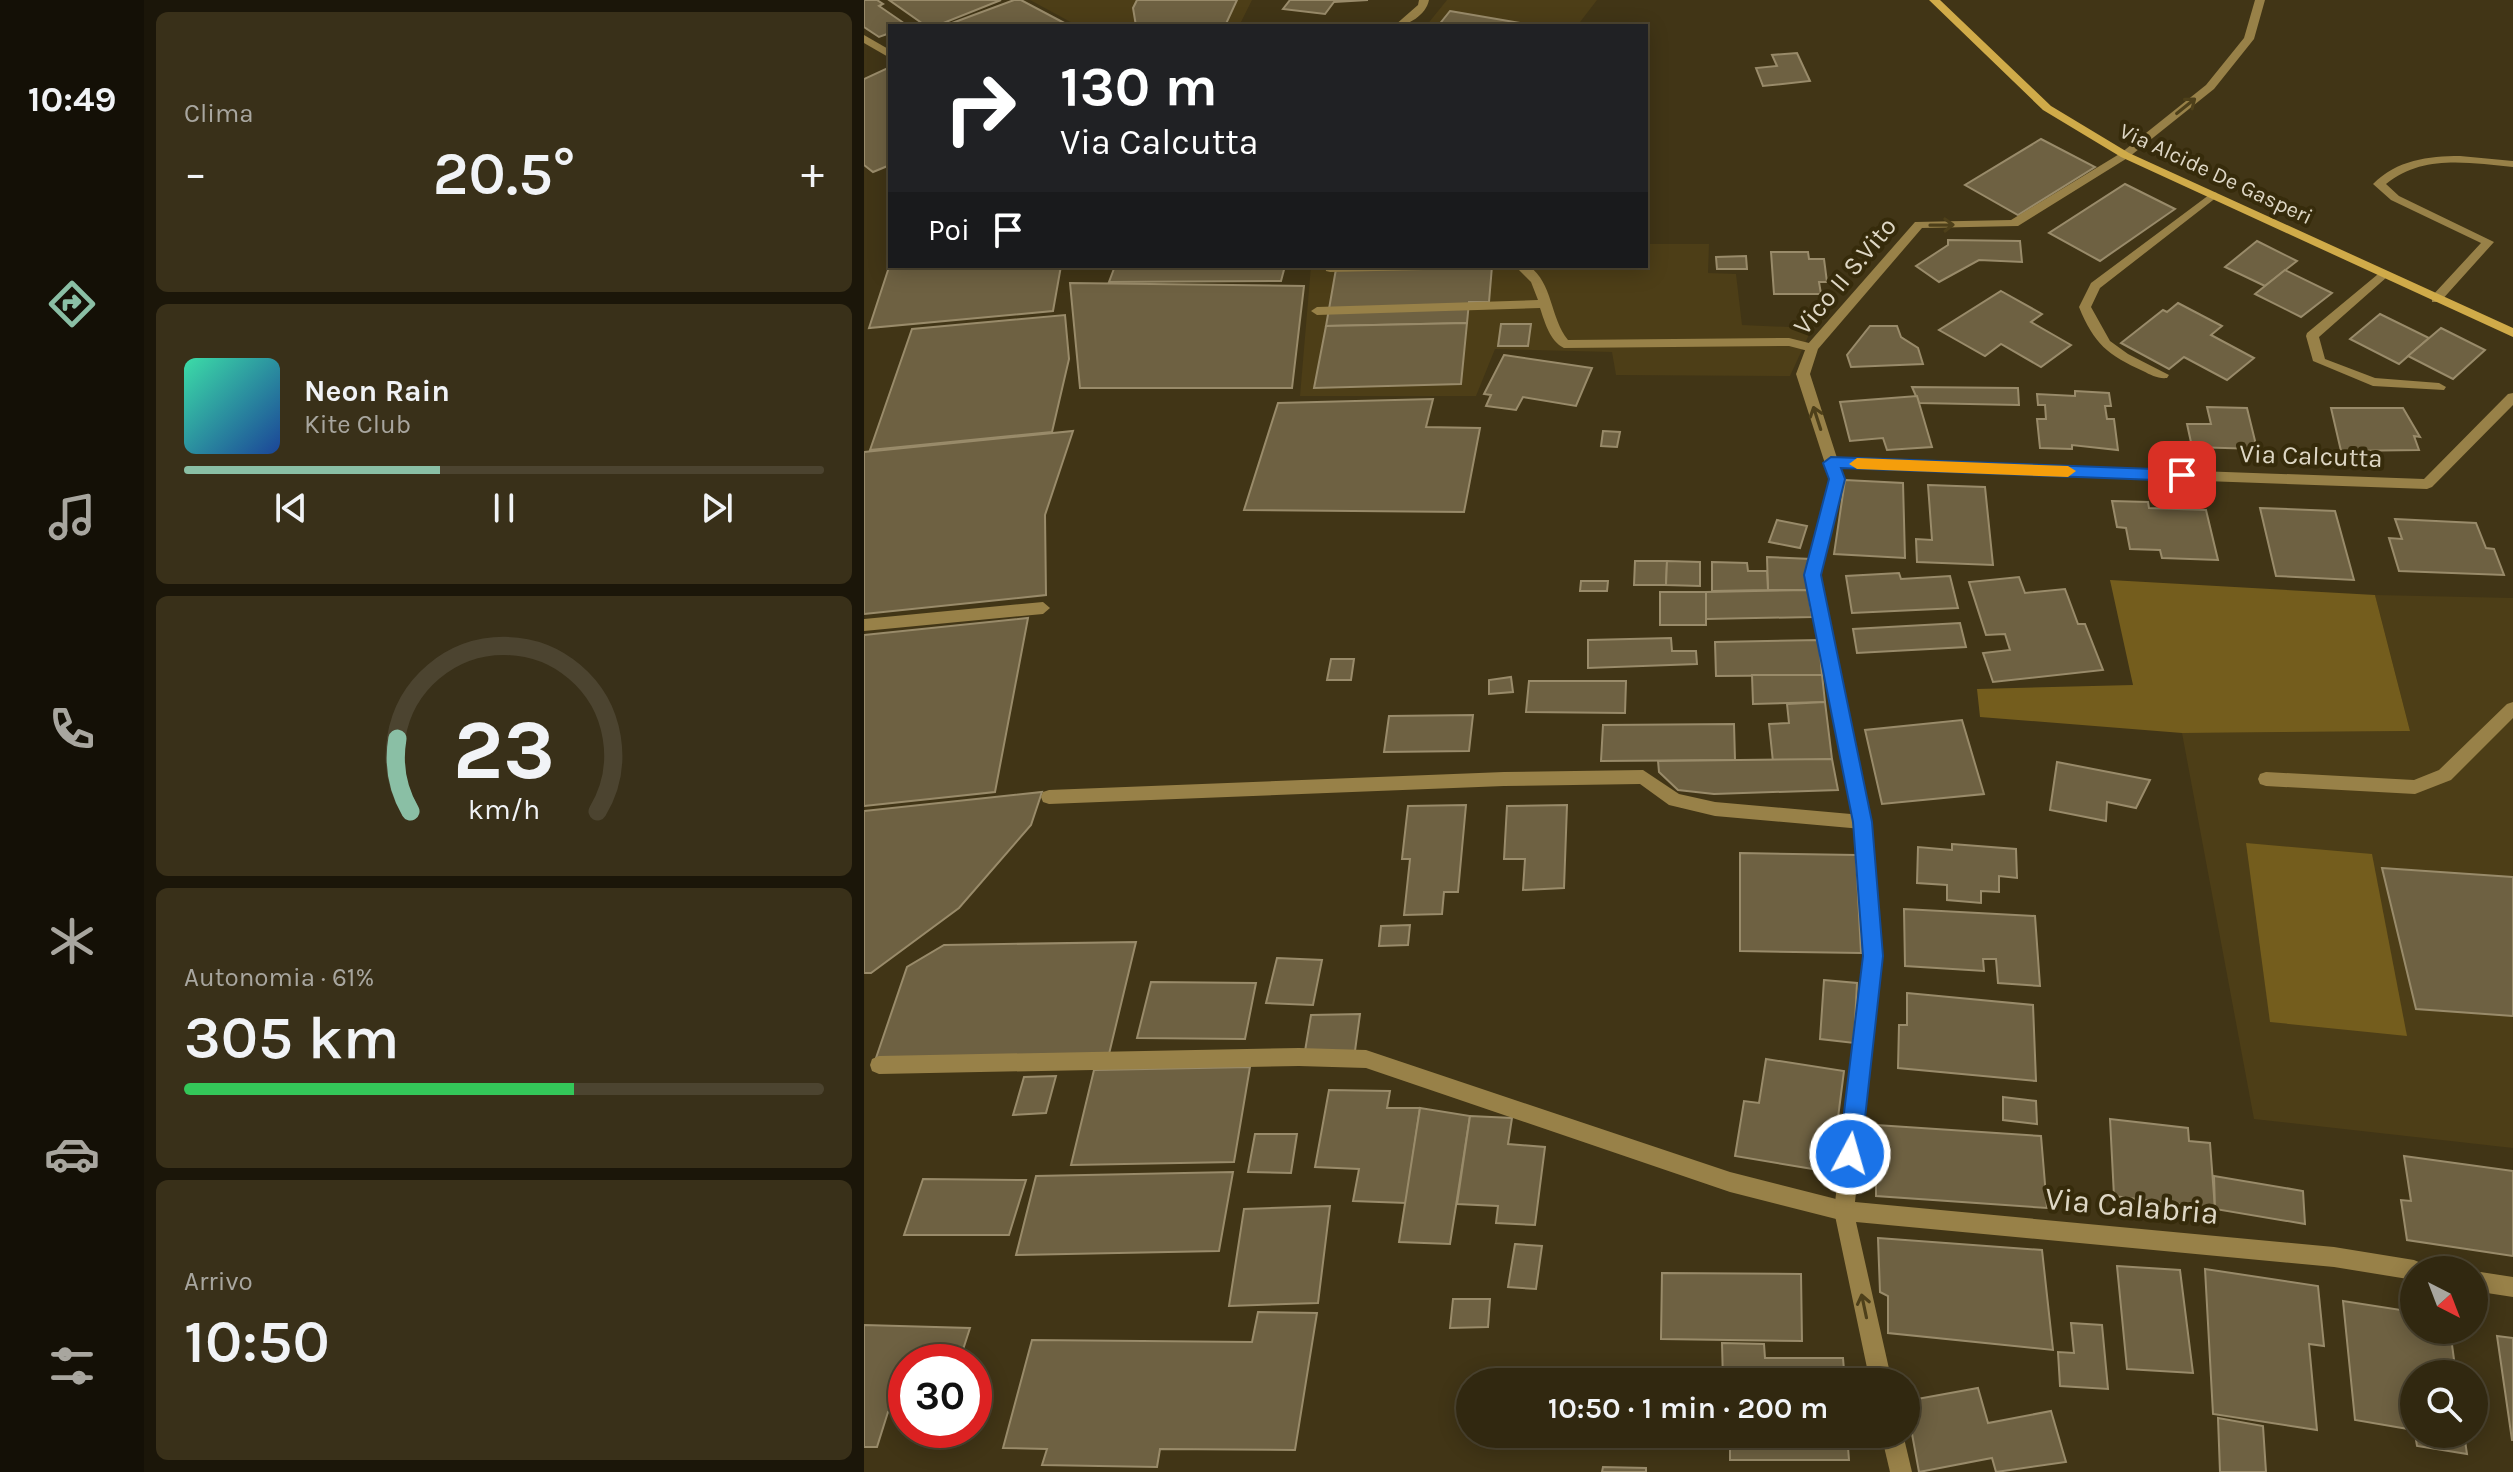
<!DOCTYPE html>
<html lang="it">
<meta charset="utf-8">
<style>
body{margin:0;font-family:Karla,sans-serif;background:#393019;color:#f1f3f6;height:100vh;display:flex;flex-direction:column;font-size:30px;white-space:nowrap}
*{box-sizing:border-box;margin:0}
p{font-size:26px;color:#a8a69f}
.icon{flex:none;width:44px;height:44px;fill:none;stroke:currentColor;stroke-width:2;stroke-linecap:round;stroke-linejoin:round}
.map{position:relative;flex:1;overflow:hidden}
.details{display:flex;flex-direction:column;gap:12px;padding:12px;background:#1b1609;width:720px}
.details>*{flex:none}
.top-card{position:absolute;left:24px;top:24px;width:760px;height:244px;border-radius:0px;box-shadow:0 4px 20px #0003,0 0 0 2px #4c4430;background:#202124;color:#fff;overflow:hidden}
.needle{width:52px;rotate:138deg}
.tools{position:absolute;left:1536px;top:1256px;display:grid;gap:16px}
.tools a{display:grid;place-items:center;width:88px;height:88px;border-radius:50%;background:#312810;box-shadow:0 4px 20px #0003,0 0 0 2px #4c4430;font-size:40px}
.speed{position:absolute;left:24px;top:1344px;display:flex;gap:16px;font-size:40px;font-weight:700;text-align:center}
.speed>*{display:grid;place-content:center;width:104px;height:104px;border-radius:50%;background:#312810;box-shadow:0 4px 20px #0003,0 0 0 2px #4c4430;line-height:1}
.speed .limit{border:12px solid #d22;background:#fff;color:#111}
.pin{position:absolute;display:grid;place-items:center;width:68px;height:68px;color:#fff;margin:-34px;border-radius:16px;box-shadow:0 4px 12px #0006}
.me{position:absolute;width:88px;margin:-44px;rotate:6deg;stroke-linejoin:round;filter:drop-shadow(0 0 6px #0008)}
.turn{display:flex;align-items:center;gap:28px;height:168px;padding:0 40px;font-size:36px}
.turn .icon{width:104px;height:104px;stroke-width:2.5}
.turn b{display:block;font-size:56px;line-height:68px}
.then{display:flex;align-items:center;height:76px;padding:0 40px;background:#0003;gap:16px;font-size:30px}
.big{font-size:60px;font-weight:600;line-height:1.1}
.details .tile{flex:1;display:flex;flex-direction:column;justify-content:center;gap:12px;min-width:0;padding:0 28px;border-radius:12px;background:#393019}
.details .dial{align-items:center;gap:0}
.dial svg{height:208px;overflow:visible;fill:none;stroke:#4c4430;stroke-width:7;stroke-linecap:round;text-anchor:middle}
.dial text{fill:#f1f3f6;stroke:none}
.song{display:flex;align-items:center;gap:24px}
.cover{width:96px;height:96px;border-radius:12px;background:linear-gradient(135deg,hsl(160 70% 55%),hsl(220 70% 35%))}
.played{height:8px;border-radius:4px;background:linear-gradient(90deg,#8abfa5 40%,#4c4430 40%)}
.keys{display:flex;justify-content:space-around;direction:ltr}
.heat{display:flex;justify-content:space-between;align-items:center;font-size:44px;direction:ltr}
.charge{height:12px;border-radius:6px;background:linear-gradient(90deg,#34c759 61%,#4c4430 0)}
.trip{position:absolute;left:592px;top:1368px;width:464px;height:80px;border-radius:40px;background:#312810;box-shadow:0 4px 20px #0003,0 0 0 2px #4c4430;font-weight:600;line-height:80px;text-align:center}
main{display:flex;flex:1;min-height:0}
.tab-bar{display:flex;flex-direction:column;width:144px;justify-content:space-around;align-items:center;background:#141006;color:#a8a69f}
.tab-bar .icon{width:56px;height:56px}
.tab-bar .on{color:#8abfa5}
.tab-bar b{font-size:36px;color:#f1f3f6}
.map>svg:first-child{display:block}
</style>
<main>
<nav class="tab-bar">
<b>10:49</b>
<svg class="icon on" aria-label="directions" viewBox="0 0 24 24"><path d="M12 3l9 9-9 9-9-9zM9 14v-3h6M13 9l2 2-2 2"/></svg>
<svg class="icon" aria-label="music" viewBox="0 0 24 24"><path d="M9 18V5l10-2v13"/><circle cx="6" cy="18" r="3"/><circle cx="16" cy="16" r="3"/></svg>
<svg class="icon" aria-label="phone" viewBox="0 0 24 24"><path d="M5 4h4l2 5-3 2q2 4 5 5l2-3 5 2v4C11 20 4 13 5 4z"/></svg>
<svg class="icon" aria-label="climate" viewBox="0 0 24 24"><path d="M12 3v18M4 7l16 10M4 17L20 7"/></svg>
<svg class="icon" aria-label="car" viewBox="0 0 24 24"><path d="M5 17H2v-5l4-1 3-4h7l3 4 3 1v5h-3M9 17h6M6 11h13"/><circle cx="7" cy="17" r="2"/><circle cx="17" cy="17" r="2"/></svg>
<svg class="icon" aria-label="filters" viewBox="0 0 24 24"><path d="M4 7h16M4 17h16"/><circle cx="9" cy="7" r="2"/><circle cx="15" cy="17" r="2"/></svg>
</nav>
<section class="details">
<div class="tile"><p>Clima</p>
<div class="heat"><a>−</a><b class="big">20.5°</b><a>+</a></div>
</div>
<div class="tile">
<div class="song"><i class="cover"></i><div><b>Neon Rain</b><p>Kite Club</p></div></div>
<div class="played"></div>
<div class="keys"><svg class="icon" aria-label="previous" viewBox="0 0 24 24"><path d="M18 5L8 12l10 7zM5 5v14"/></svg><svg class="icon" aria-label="pause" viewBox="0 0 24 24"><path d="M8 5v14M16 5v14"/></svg><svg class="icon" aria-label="next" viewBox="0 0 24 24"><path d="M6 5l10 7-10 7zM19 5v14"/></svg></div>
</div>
<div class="tile dial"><svg viewBox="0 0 100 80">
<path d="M14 69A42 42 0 1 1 86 69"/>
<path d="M14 69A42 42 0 0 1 9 41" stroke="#8abfa5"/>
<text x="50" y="56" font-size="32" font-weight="700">23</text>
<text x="50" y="72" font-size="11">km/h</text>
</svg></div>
<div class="tile"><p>Autonomia · 61%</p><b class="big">305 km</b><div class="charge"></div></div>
<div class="tile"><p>Arrivo</p><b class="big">10:50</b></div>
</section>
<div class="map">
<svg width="1649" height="1472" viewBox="0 0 1649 1472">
<rect width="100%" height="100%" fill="#413516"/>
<g fill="#4d3e17">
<polygon points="166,0 388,0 375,26 214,26"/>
<polygon points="583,0 733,0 713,26 562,26"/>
<polygon points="782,244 845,244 844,273 872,274 878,325 948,328 926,376 752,375 748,352 631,349 612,396 436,396 447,266 782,266"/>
<polygon points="1511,595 1649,598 1649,1148 1390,1119 1318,733 1546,731"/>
</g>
<g fill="#745d1d">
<polygon points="1246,580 1511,595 1546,731 1318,733 1116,717 1113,689 1269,685"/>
<polygon points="1382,843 1508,854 1543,1036 1406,1022"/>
</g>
<g fill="#6e6142" stroke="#998b6a" stroke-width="2">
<polygon points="0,0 13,0 19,4 15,6 44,26 26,26 26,33 15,37 0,27"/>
<polygon points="25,0 137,0 72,26 62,26"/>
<polygon points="150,0 157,0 206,26 80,26"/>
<polygon points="273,0 373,0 361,26 272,26 269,8"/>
<polygon points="426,0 504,0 470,2 461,14 419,9"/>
<polygon points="586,11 673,26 574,26"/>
<polygon points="933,53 946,81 899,86 892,68 913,66 908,55"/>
<polygon points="26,67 26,165 9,172 0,165 0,79"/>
<polygon points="1177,139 1231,167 1154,215 1101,185"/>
<polygon points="1261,184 1311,209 1236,261 1185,233"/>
<polygon points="1084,240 1156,241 1158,262 1115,260 1075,282 1052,266 1084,245"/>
<polygon points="1393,241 1433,261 1401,286 1361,267"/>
<polygon points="907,252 944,252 945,259 960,259 963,282 955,282 957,294 910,294"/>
<polygon points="882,256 883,269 853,269 852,257"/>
<polygon points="26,264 26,266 197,266 189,311 5,328"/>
<polygon points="251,266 421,266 417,281 245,282"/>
<polygon points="494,266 628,266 625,302 605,302 603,323 462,326 472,269"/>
<polygon points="1421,270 1468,293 1437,317 1391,294"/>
<polygon points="206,283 440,286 428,388 216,388"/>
<polygon points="1137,291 1178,314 1167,322 1207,345 1177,367 1137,344 1121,356 1075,330"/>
<polygon points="1314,303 1358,326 1347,335 1390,358 1363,380 1320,357 1305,369 1257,343 1299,310 1303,312"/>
<polygon points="1516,314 1565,338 1535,364 1486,339"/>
<polygon points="201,315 205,359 188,432 6,450 48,329"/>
<polygon points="603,323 597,384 450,388 462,326"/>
<polygon points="637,324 667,324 664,346 634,346"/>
<polygon points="1006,326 1033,326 1037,337 1054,348 1059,364 987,367 983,355"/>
<polygon points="1577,328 1621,350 1589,379 1544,356"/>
<polygon points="640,355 728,368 712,406 659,397 652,410 622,406 627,395 620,394"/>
<polygon points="1048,387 1154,388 1155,405 1055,403"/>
<polygon points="1211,391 1245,393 1247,406 1241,406 1243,419 1250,419 1254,450 1208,445 1208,449 1176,448 1173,419 1182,419 1181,405 1174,405 1173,394 1211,396"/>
<polygon points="1053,396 1068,447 1023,450 1019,438 986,441 976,402"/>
<polygon points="569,399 562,427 616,428 600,512 380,510 414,403"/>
<polygon points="1343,407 1383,408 1393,449 1328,447 1323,424 1347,424"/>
<polygon points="1467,408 1539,408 1556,437 1550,436 1555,450 1477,451"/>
<polygon points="209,431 181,515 182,595 0,614 0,452"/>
<polygon points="739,431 756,432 753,447 737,446"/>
<polygon points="981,480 1039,483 1041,558 970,554"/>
<polygon points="1064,485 1121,487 1129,565 1053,562 1052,539 1068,540"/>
<polygon points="1248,501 1284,502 1285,508 1342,510 1354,560 1298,558 1296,550 1266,549 1262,528 1253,527"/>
<polygon points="1396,508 1471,511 1490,580 1412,576"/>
<polygon points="1531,519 1612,523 1622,548 1630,549 1640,575 1535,571 1525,538 1538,539"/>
<polygon points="913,520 943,526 936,548 905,542"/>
<polygon points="903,557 947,559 942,574 944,590 904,590"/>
<polygon points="771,561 803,561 802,585 770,585"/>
<polygon points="803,561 836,562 836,586 802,585"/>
<polygon points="848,562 883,563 884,571 903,571 904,590 848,591"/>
<polygon points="1035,573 1037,579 1086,576 1094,608 988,613 982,576"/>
<polygon points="1155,577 1161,593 1201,589 1214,624 1221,624 1239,670 1129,682 1119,653 1146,650 1141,634 1122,635 1105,582"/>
<polygon points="717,581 744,581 743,591 716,591"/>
<polygon points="944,590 948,617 842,619 842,592"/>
<rect x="796" y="592" width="46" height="33"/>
<polygon points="164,618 131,792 0,806 0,635"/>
<polygon points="1096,623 1102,647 993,653 989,629"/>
<polygon points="807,638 808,651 832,651 833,664 724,668 724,640"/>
<polygon points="955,640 958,675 852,676 851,642"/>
<polygon points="467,659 490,659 487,680 463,680"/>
<polygon points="888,675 958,675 961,702 889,704"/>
<polygon points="647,677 649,692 625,694 625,680"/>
<polygon points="665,681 762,681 761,713 662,712"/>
<polygon points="961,702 968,759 909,762 905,724 925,723 923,704"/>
<polygon points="609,715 605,751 520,752 525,716"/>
<polygon points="1098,720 1120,794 1018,804 1001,730"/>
<polygon points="870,724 871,760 737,761 739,725"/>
<polygon points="968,759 974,790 850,794 814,790 795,772 794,761"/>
<polygon points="1193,762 1286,780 1272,808 1243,802 1242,821 1186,810"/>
<polygon points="178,792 167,825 95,908 7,973 0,973 0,811"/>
<polygon points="602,805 594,892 580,892 578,914 540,915 546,859 538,859 544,806"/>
<polygon points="703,805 700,888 659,890 661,859 640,859 643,806"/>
<polygon points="1088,844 1152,849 1153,878 1135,876 1135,892 1117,891 1117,903 1083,900 1083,885 1053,883 1054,847 1088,850"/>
<polygon points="876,853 992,855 997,953 876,951"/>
<polygon points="1518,868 1649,877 1649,1016 1552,1009"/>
<polygon points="1040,909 1171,916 1176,986 1134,983 1132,959 1119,959 1120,971 1041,966"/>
<polygon points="546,925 544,945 515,946 517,926"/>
<polygon points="272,942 245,1054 12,1058 43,967 80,945"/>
<polygon points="413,958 458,960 449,1005 402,1003"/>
<polygon points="960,980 993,983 990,1043 956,1039"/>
<polygon points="287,982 392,983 381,1039 273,1038"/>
<polygon points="1043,993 1169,1005 1172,1081 1034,1068 1035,1025 1043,1025"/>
<polygon points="496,1014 491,1051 441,1051 447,1015"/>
<polygon points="902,1059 980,1071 967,1172 871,1156 880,1101 895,1103"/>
<polygon points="386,1067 370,1162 207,1165 230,1070"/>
<polygon points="192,1076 182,1113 149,1115 160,1077"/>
<polygon points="465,1090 526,1091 523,1108 556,1108 542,1203 489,1201 495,1169 451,1167"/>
<polygon points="1139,1097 1172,1101 1173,1124 1139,1120"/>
<polygon points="556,1108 606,1116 586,1244 535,1242"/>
<polygon points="606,1116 648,1118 644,1144 681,1147 671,1225 632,1223 634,1206 593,1204"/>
<polygon points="1246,1119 1324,1128 1325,1141 1346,1143 1351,1209 1250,1196"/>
<polygon points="1012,1125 1177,1136 1183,1208 1012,1196"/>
<polygon points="391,1134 433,1134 427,1173 384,1172"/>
<polygon points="1540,1156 1649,1171 1649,1256 1543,1240 1537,1200 1547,1201"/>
<polygon points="369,1172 355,1251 152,1255 172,1176"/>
<polygon points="1350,1176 1439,1191 1441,1224 1351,1209"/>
<polygon points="59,1179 162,1180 145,1235 40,1235"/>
<polygon points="466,1206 454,1303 365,1306 380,1209"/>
<polygon points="1014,1238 1178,1250 1189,1350 1024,1333 1024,1296 1016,1292"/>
<polygon points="651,1244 678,1246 672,1289 644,1287"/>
<polygon points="1253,1266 1316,1270 1329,1373 1263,1369"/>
<polygon points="1341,1269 1454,1286 1460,1346 1445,1344 1453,1430 1349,1414"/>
<polygon points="798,1273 937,1274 938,1341 797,1339"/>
<polygon points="589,1299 626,1299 624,1327 586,1328"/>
<polygon points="1479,1301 1550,1312 1550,1330 1586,1330 1592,1374 1550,1374 1550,1430 1491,1420"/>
<polygon points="394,1312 453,1313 431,1450 296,1449 293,1467 178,1465 183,1449 139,1448 168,1340 388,1342"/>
<polygon points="1207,1323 1238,1325 1244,1389 1196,1386 1194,1352 1210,1353"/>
<polygon points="0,1325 106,1328 95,1362 42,1362 42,1413 24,1412 13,1447 0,1447"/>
<polygon points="1633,1336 1649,1338 1649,1440 1648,1440"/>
<polygon points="858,1343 900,1344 901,1358 979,1358 981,1382 859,1382"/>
<polygon points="1114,1388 1124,1423 1187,1411 1202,1462 1132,1472 1128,1458 1055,1472 1042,1401"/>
<polygon points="1354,1418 1399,1426 1402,1472 1356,1472"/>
<polygon points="859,1434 983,1434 985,1460 866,1460 866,1440 859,1440"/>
<polygon points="1551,1434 1600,1434 1603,1454 1553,1446"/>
<polygon points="739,1467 782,1468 782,1472 738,1472"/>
</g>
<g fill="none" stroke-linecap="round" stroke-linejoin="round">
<g fill="#988148" fill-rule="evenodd">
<path d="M555 0H565C562 15 544 26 530 26L554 5Z"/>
<polygon points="0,35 26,50 26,58 0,43"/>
<path d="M1596 156 1649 161V167C1605 163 1559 154 1522 184L1535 196 1630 242 1576 302H1568V296L1617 243 1527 200 1509 184C1533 160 1564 156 1596 156Z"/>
<path d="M1349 192 1353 193V197L1236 288 1227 307 1246 341 1264 354 1305 375 1303 378C1294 379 1287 375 1279 371 1244 355 1230 344 1215 307L1227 283Z"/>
<polygon points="461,266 566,266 560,270 466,272 462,271"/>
<path d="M651 266H665C689 283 686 318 704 340L925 338 953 345 954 348 948 352 925 346 700 348C686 341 681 323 676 308L453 315 447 311 453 307 674 300 667 282Z"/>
<polygon points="1519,270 1525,274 1523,277 1455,337 1461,359 1511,378 1575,383 1582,387 1580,390 1509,386 1449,361 1442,336 1443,333"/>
<polygon points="179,602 186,608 179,614 0,631 0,619"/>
<polygon points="1649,702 1649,718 1587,780 1551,794 1402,786 1396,784 1394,779 1396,774 1402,772 1550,780 1575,770 1643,704"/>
<polygon points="779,770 815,794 851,802 998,815 1004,817 1006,822 1004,827 998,829 851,816 805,805 776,784 640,786 185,804 179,802 177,797 179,792 185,790 640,772"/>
<polygon points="435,1048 502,1050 866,1172 980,1201 987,1204 990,1211 987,1218 980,1221 866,1192 502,1068 435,1066 15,1074 8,1071 6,1065 8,1059 15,1056"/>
</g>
<g fill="#988148" fill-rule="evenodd">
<polygon points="1391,0 1401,0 1390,39 1350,89 1265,157 1154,226 1058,228 954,349 946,374 973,458 1560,479 1644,394 1649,393 1649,405 1568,487 1563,489 976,468 980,479 955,575 1006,822 1018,956 991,1202 1470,1247 1550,1260 1557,1263 1560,1270 1550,1270 1550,1280 1470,1267 992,1222 1028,1382 1006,1382 970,1211 1000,956 990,822 941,575 966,479 932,374 943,345 1051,222 1147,220 1257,153 1342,85 1380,38"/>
<polygon points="1610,1271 1649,1277 1649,1297 1610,1291"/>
<polygon points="1017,1434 1039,1434 1048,1472 1026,1472"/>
</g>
<polygon fill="#d0ab49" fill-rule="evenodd" points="1065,0 1076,0 1187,106 1265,153 1649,328 1649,337 1257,157 1179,110"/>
</g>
<defs><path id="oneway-shaft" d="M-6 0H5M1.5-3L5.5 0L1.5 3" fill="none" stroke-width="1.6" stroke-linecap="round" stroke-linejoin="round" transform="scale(2)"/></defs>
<g stroke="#4e401a">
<use href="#oneway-shaft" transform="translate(1322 106) rotate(-39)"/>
<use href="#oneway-shaft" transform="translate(1078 225) rotate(-1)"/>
<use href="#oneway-shaft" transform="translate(953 418) rotate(-108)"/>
<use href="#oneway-shaft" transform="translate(1000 1306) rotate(-102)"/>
</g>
<polygon fill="#1a73e8" stroke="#114b97" stroke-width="2" points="967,457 1318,470 1326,475 1318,481 977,468 981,479 957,575 1008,822 1019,956 997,1154 994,1162 986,1165 978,1162 975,1154 999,956 989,822 940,575 965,479 959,463"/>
<polygon fill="#f59e0b" points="993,458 1204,466 1212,471 1204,477 993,469 985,464"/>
<g text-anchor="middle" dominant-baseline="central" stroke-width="8" stroke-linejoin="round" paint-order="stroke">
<g font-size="22" fill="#ded7c5" stroke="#362b0b">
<text transform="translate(1352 174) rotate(25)">Via Alcide De Gasperi</text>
</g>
<g font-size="26" fill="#ded7c5" stroke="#362b0b">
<text transform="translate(981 276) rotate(-50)">Vico II S.Vito</text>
<text transform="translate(1447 456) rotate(2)">Via Calcutta</text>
</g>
<g font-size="32" fill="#ded7c5" stroke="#362b0b">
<text transform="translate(1268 1206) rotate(5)">Via Calabria</text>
</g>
</g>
</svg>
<div class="tools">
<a><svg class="needle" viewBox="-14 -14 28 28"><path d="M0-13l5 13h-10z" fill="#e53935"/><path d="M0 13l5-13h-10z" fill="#a8a69f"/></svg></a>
<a><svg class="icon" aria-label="search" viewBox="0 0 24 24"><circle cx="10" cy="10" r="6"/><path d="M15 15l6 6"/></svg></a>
</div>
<div class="speed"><div class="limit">30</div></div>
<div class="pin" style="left:1318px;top:475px;background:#d93025"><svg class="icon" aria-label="arrive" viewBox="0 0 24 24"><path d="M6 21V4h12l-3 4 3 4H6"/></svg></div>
<svg class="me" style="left:986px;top:1154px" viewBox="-20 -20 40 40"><circle r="17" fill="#1a73e8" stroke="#fff" stroke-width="3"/><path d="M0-11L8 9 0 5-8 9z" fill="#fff"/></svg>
<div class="trip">10:50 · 1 min · 200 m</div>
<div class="top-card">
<div class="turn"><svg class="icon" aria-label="right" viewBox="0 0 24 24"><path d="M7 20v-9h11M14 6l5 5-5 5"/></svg><div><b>130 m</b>Via Calcutta</div></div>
<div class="then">Poi<svg class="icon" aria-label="arrive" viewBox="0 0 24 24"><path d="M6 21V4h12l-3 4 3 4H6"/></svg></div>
</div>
</div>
</main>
